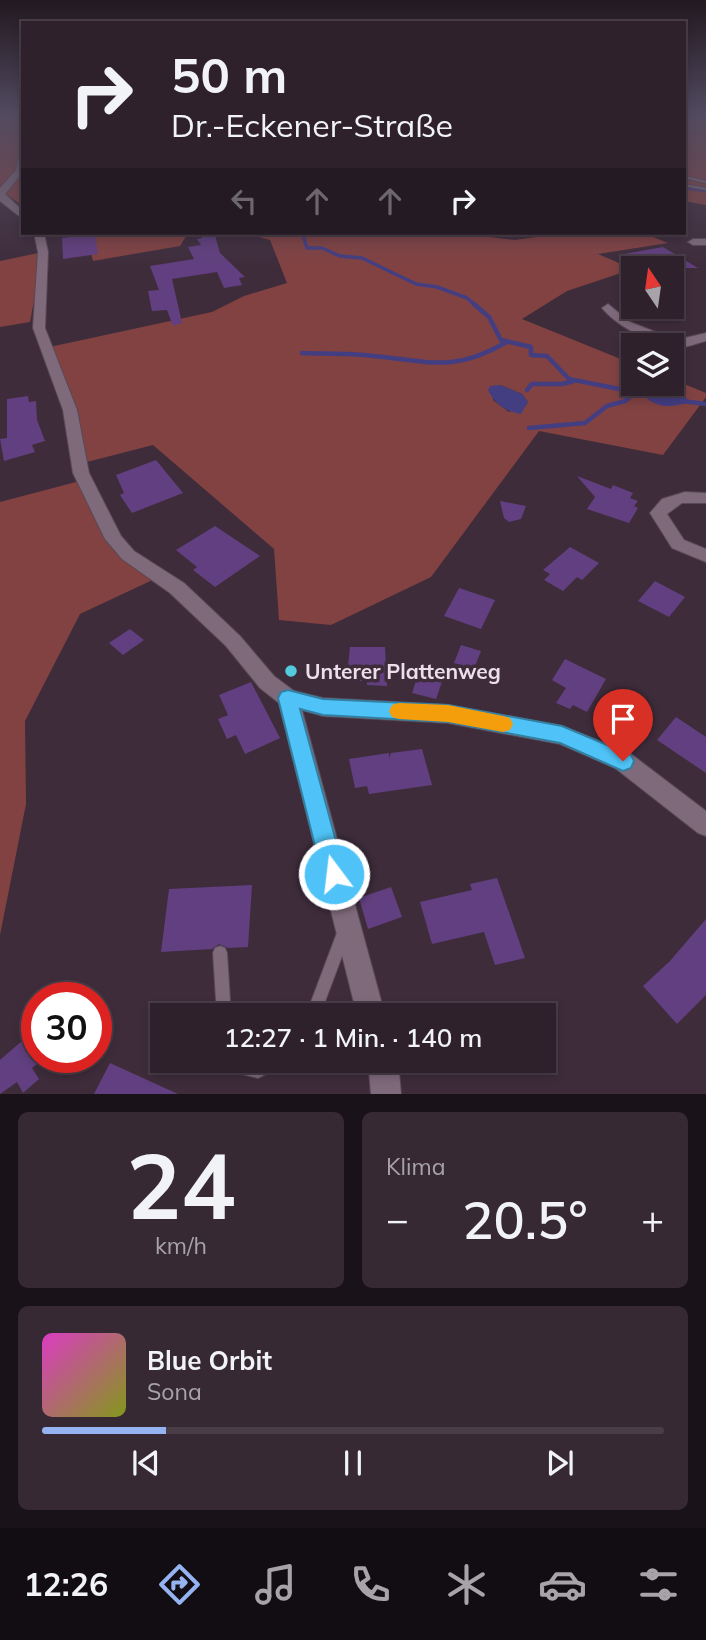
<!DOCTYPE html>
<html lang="de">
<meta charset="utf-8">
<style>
body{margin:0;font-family:Mulish,sans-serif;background:#362934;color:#f1f3f6;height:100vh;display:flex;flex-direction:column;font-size:26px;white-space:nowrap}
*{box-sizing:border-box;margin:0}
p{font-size:23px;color:#a7a3a9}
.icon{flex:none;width:38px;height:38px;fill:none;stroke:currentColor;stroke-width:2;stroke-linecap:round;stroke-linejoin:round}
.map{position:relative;height:1094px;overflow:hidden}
.panel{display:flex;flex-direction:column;gap:18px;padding:18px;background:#191218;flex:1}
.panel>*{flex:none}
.hud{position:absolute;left:21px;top:21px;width:665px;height:214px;border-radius:0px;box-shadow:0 4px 10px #0003,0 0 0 2px #493e48;background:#2e212c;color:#f1f3f6;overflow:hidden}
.needle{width:46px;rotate:347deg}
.controls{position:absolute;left:621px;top:256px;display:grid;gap:14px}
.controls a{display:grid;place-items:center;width:63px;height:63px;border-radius:0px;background:#2e212c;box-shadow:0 4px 10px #0003,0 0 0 2px #493e48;font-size:35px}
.speed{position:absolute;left:21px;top:982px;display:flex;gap:14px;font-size:35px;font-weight:700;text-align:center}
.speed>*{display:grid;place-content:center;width:91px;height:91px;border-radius:50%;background:#2e212c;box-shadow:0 4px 10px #0003,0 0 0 2px #493e48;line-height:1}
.speed .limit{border:10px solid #d22;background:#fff;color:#111}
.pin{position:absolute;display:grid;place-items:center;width:60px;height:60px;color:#fff;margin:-72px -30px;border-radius:50% 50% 50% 0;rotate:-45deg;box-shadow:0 0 7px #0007}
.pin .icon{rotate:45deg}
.me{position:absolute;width:77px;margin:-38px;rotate:345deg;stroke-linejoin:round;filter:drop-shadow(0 0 5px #0008)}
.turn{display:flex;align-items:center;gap:24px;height:147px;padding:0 35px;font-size:32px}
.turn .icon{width:91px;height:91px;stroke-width:2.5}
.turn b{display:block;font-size:49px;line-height:60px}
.lanes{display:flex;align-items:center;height:66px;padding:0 35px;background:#0003;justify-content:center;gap:35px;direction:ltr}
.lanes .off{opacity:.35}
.big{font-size:52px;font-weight:600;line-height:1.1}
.panel .widget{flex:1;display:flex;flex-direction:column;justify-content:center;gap:10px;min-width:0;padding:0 24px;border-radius:10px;background:#362934}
.panel .dial{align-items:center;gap:0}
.dial b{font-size:91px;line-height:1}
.song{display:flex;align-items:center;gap:21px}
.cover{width:84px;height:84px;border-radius:10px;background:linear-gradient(135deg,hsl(310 70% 55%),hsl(70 70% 35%))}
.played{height:7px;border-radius:4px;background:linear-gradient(90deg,#95b2f1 20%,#493e48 20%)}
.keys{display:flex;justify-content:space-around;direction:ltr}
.heat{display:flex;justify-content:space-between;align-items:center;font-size:38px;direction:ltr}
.panel .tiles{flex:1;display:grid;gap:18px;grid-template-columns:1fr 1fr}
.widget:last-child{grid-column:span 2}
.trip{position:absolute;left:150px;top:1003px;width:406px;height:70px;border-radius:0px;background:#2e212c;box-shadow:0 4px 10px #0003,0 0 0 2px #493e48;font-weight:600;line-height:70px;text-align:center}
.tab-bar{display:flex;height:112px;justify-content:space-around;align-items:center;background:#120d12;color:#a7a3a9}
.tab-bar .icon{width:49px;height:49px}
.tab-bar .selected{color:#95b2f1}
.tab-bar b{font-size:32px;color:#f1f3f6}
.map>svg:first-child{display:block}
</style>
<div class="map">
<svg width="706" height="1094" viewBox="0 0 706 1094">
<rect width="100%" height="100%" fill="#3e2c3b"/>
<g fill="#824242" fill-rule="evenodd">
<polygon points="0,114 23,114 23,206 0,190"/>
<polygon points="684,114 706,114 706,205 684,201"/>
<polygon points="86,233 188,233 180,246 93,261"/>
<path d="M245 233H456L515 240 566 233H643L668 243 598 254 633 269 567 291 522 319 633 364 634 383H672V379L706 393V397L663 455 539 431 431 577 331 625 279 620 274 549 153 445 87 462 83 477 114 539 161 576 80 614 25 721 26 804 0 935V502L76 482 83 477 45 348 212 312 244 296 287 283 270 240ZM500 385 522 394 528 402 509 412 493 400Z"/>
<polygon points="43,252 30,322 0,327 0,261"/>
</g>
<g fill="#433e82">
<path d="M500 385 522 394 528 402 521 414C506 412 495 404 488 390L490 386Z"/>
<path d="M667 389 682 391 689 402C673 407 662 409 647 399L653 391Z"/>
</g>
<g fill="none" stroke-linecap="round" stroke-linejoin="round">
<polyline stroke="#433e82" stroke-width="2.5" points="684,188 706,191"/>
<polyline stroke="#433e82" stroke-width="3.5" points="294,233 303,235 307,248 322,248 340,256 362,258 416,284 437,287 467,298 476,306"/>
<g stroke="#433e82" stroke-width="4.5">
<polyline points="474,304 489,317 501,340 531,347 531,355 547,356 569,379 654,396"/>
<path d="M302 353C326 354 349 353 373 356 428 361 453 373 505 343"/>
<polyline points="527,390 532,384 562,384 574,381"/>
<polyline points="682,401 706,404"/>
<polyline points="529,428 585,423 607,406 625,401 636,392"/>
</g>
</g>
<g fill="#623f80">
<polygon points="95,234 98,254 63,259 62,238"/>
<polygon points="201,235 204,237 215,235 220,253 245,277 239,278 242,285 224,288 217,272 172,279 182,323 173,326 167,310 152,311 148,291 159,290 150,266 194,259 188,247 201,245 197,239 202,238"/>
<polygon points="663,247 698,268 665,268 624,254"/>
<polygon points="28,396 29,402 36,401 37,420 45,441 32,445 35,452 4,461 0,439 7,438 7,399"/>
<polygon points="156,460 183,493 132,513 120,495 124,493 116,475"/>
<polygon points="577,476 611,489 613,485 633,493 630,498 638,501 634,506 638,508 629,523 587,509 595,497"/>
<polygon points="500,501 526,506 521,519 509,522 504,518"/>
<polygon points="215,526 260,556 215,587 193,570 197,567 176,550"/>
<polygon points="570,547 599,563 582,580 577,577 563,591 544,580 550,574 543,570"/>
<polygon points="655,581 685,597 669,617 638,601"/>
<polygon points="459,588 495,600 481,629 444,616"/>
<polygon points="130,629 144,640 123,655 109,643"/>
<polygon points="461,645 481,651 474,669 454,663"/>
<polygon points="350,647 385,647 387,686 367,685 367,681 353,681 353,675 347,675"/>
<polygon points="565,659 606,679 587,712 573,705 570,709 556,703 566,688 552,680"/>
<polygon points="418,675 442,682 436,699 412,693"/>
<polygon points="251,682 280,738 245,754 236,735 227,739 218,719 228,715 219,695"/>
<polygon points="676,717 706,737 706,773 657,740"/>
<polygon points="422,749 432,785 369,794 367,786 355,788 349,759 389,753 389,758 391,753"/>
<polygon points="497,878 525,958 495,965 484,932 432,944 420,902 472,890 470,884"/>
<polygon points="252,885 248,947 228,948 219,944 212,949 161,952 169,889"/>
<polygon points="391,887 402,917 368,929 359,898"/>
<polygon points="706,919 706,995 677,1024 643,986 670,961"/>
<polygon points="37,1028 37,1064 32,1068 39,1079 23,1093 17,1082 0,1094 0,1060"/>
<polygon points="110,1063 178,1094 94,1094"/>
</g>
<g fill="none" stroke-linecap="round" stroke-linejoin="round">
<g stroke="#584956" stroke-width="2">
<g id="service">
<polygon points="684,176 706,181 706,183 684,178"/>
<polygon points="684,184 706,188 706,190 684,186"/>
<polygon points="343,928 348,930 350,935 320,1015 306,1015 338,930"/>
<polygon points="220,946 225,948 227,953 231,1015 217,1015 213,953 215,948"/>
<polygon points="225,1060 242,1060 257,1063 263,1060 286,1060 284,1065 258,1078 228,1071"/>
</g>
</g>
<g stroke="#584956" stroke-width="2">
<g id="minor">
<polygon points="23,155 23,172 5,194 23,211 23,219 0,201 0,188 16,170 19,157"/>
<polygon points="34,233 44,233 48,252 45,328 77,410 89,473 121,536 134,551 184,583 240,636 274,676 294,691 323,698 448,705 562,726 631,754 706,811 706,836 698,833 615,768 560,744 448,723 323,716 302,710 385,1015 357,1015 279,703 260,688 226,646 170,593 122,559 105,539 73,473 63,410 33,328 38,252"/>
<polygon points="706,239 706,245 693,245 688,242 693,239"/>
<path d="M608 304 630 322 676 340 706 333V341C697 343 682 350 673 347 650 341 620 329 602 308Z"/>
<polygon points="685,492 706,493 706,503 682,503 667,514 684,540 706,549 706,562 672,548 650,513 662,499"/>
<polygon points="368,1060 398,1060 401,1094 371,1094"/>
</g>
</g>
<use href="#service" fill="#7f6a7b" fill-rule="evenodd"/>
<use href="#minor" fill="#7f6a7b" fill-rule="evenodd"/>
</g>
<linearGradient id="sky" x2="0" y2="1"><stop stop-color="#221820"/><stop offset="0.43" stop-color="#524b60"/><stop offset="1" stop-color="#524b60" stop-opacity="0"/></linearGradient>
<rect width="706" height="267" fill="url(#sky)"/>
<polygon fill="#4fc3f7" stroke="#337fa1" stroke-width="2" points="288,690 323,699 448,705 562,726 631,755 634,761 631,768 623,771 560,743 448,722 323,715 300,709 345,874 342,882 334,885 326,882 322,874 278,698 281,692"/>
<polygon fill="#f59e0b" points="399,703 448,705 503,716 510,718 513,724 510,730 503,732 448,722 399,719 392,717 389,711 392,705"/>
<circle fill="#54cade" stroke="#3e2c3b" stroke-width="2.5" cx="291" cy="671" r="7"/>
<g text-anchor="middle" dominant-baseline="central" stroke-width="7" stroke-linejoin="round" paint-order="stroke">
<g font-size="21" font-weight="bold" fill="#ebdfe9" stroke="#3e2c3b" text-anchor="start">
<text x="305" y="671">Unterer Plattenweg</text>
</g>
</g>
</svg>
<div class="controls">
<a><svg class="needle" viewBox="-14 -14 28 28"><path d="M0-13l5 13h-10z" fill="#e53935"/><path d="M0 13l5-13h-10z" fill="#a7a3a9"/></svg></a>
<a><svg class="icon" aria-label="layers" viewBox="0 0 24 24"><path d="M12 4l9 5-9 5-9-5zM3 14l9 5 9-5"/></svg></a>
</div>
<div class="speed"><div class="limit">30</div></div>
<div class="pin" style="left:623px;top:761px;background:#d93025"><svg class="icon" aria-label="arrive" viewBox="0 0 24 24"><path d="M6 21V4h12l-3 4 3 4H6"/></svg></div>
<svg class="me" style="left:334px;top:874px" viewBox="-20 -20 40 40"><circle r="17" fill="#4fc3f7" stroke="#fff" stroke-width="3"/><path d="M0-11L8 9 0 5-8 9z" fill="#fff"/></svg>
<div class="trip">12:27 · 1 Min. · 140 m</div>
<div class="hud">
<div class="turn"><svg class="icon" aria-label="right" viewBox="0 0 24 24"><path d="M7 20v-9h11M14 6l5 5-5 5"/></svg><div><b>50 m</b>Dr.-Eckener-Straße</div></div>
<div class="lanes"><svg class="icon off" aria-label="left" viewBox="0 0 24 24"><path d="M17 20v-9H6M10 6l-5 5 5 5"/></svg><svg class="icon off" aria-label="ahead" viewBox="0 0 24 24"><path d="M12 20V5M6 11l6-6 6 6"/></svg><svg class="icon off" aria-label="ahead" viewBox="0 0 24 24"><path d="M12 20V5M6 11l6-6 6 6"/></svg><svg class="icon" aria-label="right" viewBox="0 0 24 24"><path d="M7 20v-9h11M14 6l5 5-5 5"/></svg></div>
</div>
</div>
<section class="panel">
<div class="tiles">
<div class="widget dial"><b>24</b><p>km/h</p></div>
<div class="widget"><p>Klima</p>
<div class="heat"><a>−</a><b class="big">20.5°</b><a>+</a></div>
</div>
<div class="widget">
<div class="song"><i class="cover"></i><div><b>Blue Orbit</b><p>Sona</p></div></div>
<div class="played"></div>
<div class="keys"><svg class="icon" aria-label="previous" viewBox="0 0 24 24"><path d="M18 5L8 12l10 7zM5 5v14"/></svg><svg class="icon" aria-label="pause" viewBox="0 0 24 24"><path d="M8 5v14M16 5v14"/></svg><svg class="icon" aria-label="next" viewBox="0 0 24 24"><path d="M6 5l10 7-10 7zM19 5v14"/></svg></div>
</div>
</div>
</section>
<nav class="tab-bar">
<b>12:26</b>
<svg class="icon selected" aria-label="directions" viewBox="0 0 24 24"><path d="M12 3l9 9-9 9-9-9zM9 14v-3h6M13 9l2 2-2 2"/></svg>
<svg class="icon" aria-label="music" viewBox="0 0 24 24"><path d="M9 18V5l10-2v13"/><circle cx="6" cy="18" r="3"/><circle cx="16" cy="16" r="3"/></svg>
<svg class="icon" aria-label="phone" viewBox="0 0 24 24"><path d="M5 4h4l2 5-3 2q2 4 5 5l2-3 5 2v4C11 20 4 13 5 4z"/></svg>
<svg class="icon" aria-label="climate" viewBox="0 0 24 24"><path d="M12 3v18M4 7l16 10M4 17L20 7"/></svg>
<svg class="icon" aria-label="car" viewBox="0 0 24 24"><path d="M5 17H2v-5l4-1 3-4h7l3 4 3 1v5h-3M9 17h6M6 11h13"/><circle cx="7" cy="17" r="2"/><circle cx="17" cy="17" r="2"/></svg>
<svg class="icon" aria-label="filters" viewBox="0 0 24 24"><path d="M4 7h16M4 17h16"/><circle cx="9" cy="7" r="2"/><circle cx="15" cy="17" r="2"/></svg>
</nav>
